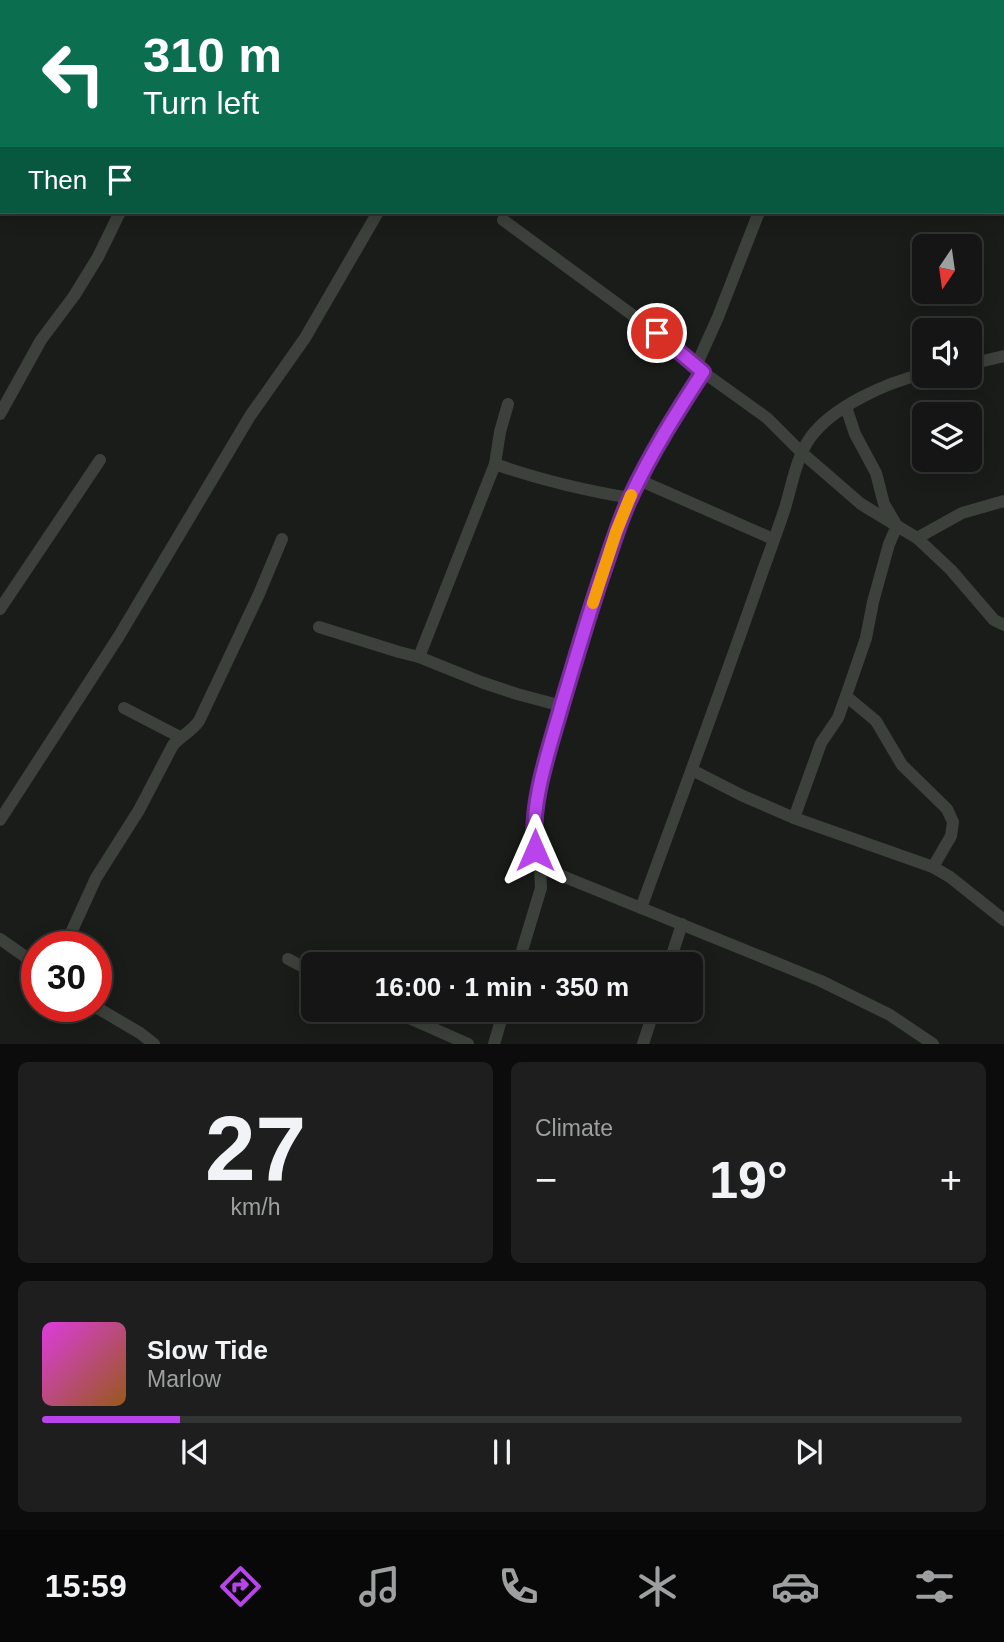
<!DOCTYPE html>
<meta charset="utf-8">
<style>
body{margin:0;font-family:Helvetica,sans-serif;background:#1d1e1d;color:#f1f3f6;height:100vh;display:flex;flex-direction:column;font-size:26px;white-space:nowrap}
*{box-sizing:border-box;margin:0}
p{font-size:23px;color:#9d9fa0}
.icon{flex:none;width:38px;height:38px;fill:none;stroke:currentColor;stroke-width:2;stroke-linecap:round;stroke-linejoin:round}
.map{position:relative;height:1044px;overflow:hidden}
.sheet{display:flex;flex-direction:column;gap:18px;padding:18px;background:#0b0c0b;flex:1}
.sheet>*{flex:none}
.top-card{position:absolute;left:0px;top:0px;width:1004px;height:214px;box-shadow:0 4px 18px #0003,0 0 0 2px #333434;background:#0b6e4f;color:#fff;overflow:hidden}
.needle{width:46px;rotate:193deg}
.tools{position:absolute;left:912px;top:234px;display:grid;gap:14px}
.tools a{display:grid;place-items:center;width:70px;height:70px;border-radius:10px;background:#141514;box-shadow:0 4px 18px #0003,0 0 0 2px #333434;font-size:35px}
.speed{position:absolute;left:21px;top:931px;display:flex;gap:14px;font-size:35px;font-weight:700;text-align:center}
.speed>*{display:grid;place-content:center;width:91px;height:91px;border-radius:50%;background:#141514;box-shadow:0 4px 18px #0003,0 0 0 2px #333434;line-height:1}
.speed .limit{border:10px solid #d22;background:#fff;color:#111}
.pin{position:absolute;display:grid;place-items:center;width:60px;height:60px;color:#fff;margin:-30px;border:4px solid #fff;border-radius:50%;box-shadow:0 2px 7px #0007}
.me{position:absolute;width:77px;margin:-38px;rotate:0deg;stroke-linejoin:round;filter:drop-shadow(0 0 5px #0008)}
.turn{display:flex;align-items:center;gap:24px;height:147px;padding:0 28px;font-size:32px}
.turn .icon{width:91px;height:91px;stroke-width:2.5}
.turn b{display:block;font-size:49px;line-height:60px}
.then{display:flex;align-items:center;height:66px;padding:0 28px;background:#0003;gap:14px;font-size:26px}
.big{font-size:52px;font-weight:700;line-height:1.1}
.sheet .card{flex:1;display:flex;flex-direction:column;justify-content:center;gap:10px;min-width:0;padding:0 24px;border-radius:10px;background:#1d1e1d}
.sheet .dial{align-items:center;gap:0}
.dial b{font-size:91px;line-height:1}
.song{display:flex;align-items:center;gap:21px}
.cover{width:84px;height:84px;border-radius:10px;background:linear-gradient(135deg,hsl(300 70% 55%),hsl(30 70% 35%))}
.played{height:7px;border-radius:4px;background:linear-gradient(90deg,#b944eb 15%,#333434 15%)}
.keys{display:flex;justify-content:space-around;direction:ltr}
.heat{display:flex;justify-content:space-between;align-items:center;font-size:38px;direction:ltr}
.sheet .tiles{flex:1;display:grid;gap:18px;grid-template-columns:1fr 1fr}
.card:last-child{grid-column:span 2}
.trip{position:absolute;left:301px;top:952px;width:402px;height:70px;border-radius:10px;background:#141514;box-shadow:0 4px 18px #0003,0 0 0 2px #333434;font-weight:700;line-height:70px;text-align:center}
.dock{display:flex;height:112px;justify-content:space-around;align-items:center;background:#080808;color:#9d9fa0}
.dock .icon{width:49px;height:49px}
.dock .active{color:#b944eb}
.dock b{font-size:32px;color:#f1f3f6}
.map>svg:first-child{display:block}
</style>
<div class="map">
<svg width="1004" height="1044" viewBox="0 0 1004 1044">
<rect width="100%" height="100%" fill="#1a1c1a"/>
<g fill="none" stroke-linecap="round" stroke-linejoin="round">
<g stroke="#3c413b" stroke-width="12">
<polyline points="23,0 28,2"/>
<polyline points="257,0 258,2"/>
<polyline points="403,0 408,2"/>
<polyline points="225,2 226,0"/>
<polyline points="715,2 716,0"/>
<polyline points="873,2 875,0"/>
<polyline points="0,132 2,132"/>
<polyline points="0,150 2,147"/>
<polyline points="503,220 657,333 703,372"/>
<polyline points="970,364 1004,356"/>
<polyline points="696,366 718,317 759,212"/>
<polyline points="0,414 41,340 74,296 98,257 120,212"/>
<path d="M495 464C540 480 583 490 630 498"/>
<polyline points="639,480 773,539"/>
<polyline points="917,538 962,513 1004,501"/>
<polyline points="0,609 100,460"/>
<polyline points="319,627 399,652 419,657 481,682 517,694 562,706"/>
<polyline points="419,657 495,464 500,432 508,404"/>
<polyline points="846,696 876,721 902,765 947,809 953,822 951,836 933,867"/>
<polyline points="124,708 180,737"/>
<polyline points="692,770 741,795 794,818 933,867 950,877 1004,920"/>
<polyline points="794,818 821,743 838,718 846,696 866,638 873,602 889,544 897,526 884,504 876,473 855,434 846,407"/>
<polyline points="0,820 119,636 250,416 305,338 378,212"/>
<polyline points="540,867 821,981 890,1015 933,1044"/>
<path d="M641 908C682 796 723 685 762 573 770 551 778 529 785 508 792 485 796 458 810 438 832 407 887 382 924 374"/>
<polyline points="0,939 37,965"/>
<path d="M62 947 70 935 96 878 139 810 173 745C181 736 192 731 199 721L259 594 282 539"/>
<polyline points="288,959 313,972"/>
<polyline points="518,964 541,888 540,867 535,850 533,833 536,806 549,750 575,659 600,581 630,498 677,410 703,372 767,418 801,452 861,504 917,538 951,570 994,620 1004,625"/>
<polyline points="669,964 682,924"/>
<polyline points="94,1006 140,1033 154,1044"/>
<polyline points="391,1010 468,1044"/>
<polyline points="494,1044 504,1010"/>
<polyline points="643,1044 654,1010"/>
</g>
</g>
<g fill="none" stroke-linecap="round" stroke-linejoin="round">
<g stroke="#782c99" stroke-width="18">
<path id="route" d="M535 850C530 801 549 751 562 704 576 658 589 612 605 566 613 543 620 519 631 496 651 453 677 412 703 372L657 333"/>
</g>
<use href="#route" stroke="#b944eb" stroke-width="12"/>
<polyline stroke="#f59e0b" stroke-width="12" points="593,603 616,532 631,495"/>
</g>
</svg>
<div class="tools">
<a><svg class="needle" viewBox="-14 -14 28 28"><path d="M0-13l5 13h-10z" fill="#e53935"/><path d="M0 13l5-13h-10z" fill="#9d9fa0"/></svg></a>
<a><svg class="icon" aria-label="sound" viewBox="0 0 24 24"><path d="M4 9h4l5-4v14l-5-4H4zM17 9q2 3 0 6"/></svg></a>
<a><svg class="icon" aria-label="layers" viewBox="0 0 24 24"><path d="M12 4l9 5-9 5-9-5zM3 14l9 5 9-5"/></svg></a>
</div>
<div class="speed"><div class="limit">30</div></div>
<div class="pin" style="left:657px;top:333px;background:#d93025"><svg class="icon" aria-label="arrive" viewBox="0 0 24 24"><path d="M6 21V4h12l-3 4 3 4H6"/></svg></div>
<svg class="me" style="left:535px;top:850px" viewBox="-20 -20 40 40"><path d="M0-17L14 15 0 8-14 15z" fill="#b944eb" stroke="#fff" stroke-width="4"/></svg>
<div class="trip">16:00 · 1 min · 350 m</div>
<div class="top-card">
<div class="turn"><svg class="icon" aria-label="left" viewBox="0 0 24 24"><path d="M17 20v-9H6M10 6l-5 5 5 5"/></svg><div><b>310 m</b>Turn left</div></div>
<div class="then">Then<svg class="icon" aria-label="arrive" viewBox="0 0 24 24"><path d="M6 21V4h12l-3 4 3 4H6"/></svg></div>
</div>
</div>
<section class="sheet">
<div class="tiles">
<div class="card dial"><b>27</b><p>km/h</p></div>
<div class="card"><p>Climate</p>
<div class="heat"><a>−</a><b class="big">19°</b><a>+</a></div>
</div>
<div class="card">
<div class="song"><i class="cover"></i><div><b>Slow Tide</b><p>Marlow</p></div></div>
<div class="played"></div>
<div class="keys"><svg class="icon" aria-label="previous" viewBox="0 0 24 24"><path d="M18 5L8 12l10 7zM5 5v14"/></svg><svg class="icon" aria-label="pause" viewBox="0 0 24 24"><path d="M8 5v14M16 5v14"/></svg><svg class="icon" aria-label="next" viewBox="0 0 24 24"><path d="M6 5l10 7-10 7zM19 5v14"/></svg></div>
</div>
</div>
</section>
<nav class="dock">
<b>15:59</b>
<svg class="icon active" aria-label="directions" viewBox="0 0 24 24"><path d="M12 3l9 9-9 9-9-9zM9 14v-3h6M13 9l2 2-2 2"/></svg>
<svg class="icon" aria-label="music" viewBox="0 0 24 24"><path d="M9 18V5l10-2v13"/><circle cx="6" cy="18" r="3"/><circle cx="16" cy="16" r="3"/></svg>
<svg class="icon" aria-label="phone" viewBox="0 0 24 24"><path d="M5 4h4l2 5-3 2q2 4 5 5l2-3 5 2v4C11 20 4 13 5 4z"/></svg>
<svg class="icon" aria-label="climate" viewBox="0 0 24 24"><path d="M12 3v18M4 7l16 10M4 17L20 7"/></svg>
<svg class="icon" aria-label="car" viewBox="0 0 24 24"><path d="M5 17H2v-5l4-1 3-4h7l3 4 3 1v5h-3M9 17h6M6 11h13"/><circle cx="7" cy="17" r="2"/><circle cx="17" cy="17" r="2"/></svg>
<svg class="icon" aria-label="filters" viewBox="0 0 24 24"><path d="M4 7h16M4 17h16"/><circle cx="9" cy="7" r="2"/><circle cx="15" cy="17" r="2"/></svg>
</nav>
